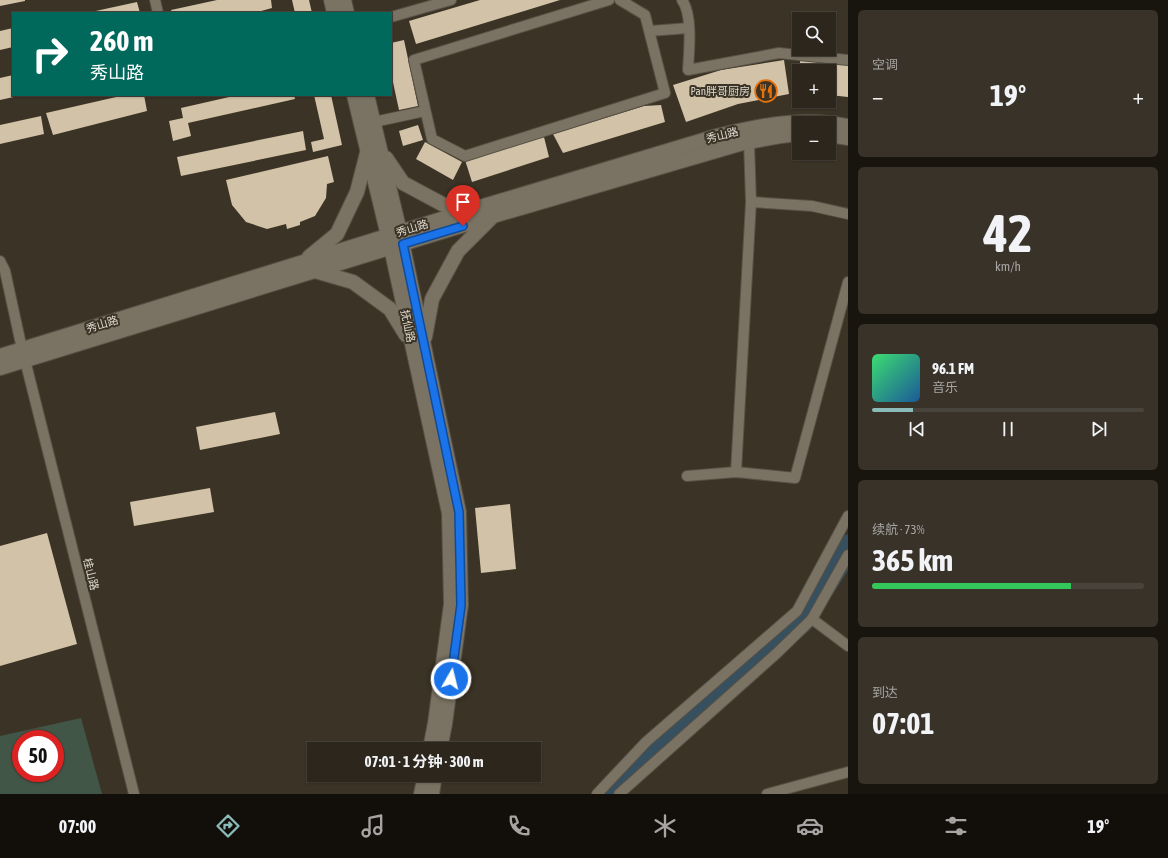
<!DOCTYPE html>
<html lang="zh">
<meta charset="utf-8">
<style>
body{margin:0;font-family:"Asap Condensed","Noto Sans SC",sans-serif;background:#383229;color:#f1f3f6;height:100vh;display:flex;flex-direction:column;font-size:15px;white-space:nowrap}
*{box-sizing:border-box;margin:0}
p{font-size:13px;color:#a6a5a3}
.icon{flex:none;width:22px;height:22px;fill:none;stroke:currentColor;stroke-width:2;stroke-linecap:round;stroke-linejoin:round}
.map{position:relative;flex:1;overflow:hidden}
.panel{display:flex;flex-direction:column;gap:10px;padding:10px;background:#18150f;width:320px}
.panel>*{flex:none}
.hud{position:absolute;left:12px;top:12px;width:380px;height:84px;border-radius:0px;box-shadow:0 1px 3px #0004,0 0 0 1px #48433b;background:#00695c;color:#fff;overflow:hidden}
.buttons{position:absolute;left:792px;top:12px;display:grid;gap:8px}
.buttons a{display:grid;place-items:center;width:44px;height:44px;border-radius:0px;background:#2c261c;box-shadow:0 1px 3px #0004,0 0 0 1px #48433b;font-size:20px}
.speed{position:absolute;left:12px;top:730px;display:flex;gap:8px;font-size:20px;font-weight:700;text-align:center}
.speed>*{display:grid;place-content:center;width:52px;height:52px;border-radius:50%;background:#2c261c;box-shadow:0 1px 3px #0004,0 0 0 1px #48433b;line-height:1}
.speed .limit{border:6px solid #d22;background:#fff;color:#111}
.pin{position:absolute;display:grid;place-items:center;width:34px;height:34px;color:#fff;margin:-41px -17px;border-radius:50% 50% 50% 0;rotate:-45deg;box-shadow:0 0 4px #0007}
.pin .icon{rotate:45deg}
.me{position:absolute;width:44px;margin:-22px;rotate:8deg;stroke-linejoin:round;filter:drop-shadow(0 0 3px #0008)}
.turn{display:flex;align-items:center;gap:14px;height:84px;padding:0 12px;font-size:18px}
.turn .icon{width:52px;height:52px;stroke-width:2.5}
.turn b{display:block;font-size:28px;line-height:34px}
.big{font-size:30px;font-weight:700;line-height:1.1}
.panel .widget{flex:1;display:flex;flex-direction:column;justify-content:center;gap:6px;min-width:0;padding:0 14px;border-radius:6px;background:#383229}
.panel .dial{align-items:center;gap:0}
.dial b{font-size:52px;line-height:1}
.song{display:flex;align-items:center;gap:12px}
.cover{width:48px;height:48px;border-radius:6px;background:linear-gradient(135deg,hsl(140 70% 55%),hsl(210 70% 35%))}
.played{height:4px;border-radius:2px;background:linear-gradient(90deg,#8bbbb9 15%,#48433b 15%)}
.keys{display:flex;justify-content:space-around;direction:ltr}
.heat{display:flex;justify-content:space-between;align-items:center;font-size:22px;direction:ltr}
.charge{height:6px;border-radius:3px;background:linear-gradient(90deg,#34c759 73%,#48433b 0)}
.trip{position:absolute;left:307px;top:742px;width:234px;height:40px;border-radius:0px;background:#2c261c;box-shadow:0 1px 3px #0004,0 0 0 1px #48433b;font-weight:700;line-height:40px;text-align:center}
.dock{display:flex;height:64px;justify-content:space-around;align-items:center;background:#120f0b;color:#a6a5a3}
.dock .icon{width:28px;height:28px}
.dock .active{color:#8bbbb9}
.dock b{font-size:18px;color:#f1f3f6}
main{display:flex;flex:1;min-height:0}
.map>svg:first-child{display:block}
</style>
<main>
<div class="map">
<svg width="848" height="794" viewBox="0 0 848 794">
<rect width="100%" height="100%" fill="#3b3325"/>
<path fill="#425647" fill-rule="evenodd" d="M81 718 102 794H0V736ZM21 739H55V773H21Z"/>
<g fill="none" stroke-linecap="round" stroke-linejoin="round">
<polyline stroke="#365060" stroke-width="21" points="609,794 626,776 803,622 839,565 848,545"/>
</g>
<g fill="#d2c2a7">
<polygon points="0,0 25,0 25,1 0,6"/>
<polygon points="217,0 271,0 272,8 254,13 172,13 171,10"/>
<polygon points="292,0 309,0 312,13 295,13"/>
<polygon points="480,0 560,0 416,44 409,21"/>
<polygon points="137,2 140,13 91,13 91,12"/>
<polygon points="13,28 13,47 0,50 0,31"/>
<polygon points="404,40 418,106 399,110 391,73 391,43"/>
<polygon points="784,60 789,94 738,104 686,122 673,85 721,70"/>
<polygon points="800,60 848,64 848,97 829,95 829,71 800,71"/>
<polygon points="13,75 13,95 18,96 0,100 0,78"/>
<polygon points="125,95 144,95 147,111 53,135 46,113"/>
<polygon points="238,95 294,95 295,99 188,123 191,136 173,141 169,121 183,118 181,108"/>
<polygon points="314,95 331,95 342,145 313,152 311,142 324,139"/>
<polygon points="661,105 665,122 563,153 553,134 644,106"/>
<polygon points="41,116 44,134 0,144 0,125"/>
<polygon points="418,125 423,140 403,146 399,131"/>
<polygon points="303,131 306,150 181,176 177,157"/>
<polygon points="544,137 549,157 472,182 465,160"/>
<polygon points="425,142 462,162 453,180 416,159"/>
<polygon points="328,156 334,182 327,184 326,198 315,216 300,222 300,225 287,229 286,224 267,229 246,222 232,205 226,180"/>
<polygon points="275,412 280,434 200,450 196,427"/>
<polygon points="210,488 214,512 134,526 130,502"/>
<polygon points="510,504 516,569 481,573 475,508"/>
<polygon points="47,533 77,644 0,666 0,546"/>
</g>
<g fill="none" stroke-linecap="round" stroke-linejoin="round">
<g stroke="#575045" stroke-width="12">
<g id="street">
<polyline points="155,0 158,13"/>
<polyline points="609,0 414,60 432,139 465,156 665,93 645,15 620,0"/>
<path d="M682 0C693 15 689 51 688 70L779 53 848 60"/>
<polyline points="391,17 451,0"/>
<polyline points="650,31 689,28"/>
<polyline points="374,122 425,111"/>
<polyline points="751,202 812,206 848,214"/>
<polyline points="0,261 5,271 22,349"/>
<polyline points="25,360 134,794"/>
<polyline points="736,472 751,202 749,142"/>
<polyline points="687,476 736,472 795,478 848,282"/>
<polyline points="812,619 848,646"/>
<polyline points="597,794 646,742 797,611 848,516"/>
<polyline points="619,794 777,653 812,619 848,555"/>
<polyline points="767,794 848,772"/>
</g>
</g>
<g stroke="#575045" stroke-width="16">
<g id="secondary">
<polyline points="331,0 334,13"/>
<polyline points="344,0 347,13"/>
<polyline points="354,95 391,248 449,513 451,604 435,723 430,749"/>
<polyline points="367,95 400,232 459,512 461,605 445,724 440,749"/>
<polyline points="829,123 848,126"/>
<polyline points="829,135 848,138"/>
<polyline points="386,158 403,183 444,205 472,205"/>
<polyline points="309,257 337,234 357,192 367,153"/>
<polyline points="315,271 353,282 390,309 406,335"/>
<polyline points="425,337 432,299 458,251 491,218"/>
<path d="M0 356 487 205 717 136C753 127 791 119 828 123"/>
<polyline points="0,368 493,216 743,143 781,136 799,134"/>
<polyline points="421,794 425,775"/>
<polyline points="432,794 435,775"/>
</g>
</g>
<use href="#street" stroke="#7a7262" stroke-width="10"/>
<use href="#secondary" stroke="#7a7262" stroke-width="14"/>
</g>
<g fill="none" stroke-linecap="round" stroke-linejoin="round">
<g stroke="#114b97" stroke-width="10">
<polyline id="route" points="451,679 461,605 459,512 403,244 463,226"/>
</g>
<use href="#route" stroke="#1a73e8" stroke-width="7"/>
</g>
<defs>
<g id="restaurant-ring" transform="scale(1.15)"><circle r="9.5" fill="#3b3325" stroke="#e8710a" stroke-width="1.5"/><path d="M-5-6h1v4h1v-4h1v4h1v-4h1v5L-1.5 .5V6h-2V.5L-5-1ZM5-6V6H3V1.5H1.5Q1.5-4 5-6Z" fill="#e8710a"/></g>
</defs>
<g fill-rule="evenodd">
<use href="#restaurant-ring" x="766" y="91"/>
</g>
<g text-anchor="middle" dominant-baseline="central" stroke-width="4" stroke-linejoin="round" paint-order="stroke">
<g font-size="11" fill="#dfdad1" stroke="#3b3325" text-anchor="end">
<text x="750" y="91">Pan胖哥厨房</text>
</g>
<g font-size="11" fill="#dfdad1" stroke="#3b3325">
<text transform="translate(722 135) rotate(-14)">秀山路</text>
<text transform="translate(412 228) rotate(-17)">秀山路</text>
<text transform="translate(102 324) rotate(-17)">秀山路</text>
<text transform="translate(408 326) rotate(78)">抚仙路</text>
<text transform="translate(91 574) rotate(76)">桂山路</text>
</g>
</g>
</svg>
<div class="buttons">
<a><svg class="icon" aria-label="search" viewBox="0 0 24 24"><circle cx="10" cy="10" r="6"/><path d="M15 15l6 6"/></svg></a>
<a>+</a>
<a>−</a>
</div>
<div class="speed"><div class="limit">50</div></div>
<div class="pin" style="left:463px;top:226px;background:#d93025"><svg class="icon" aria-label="arrive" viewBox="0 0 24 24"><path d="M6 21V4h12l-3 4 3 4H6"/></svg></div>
<svg class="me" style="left:451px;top:679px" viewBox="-20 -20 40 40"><circle r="17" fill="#1a73e8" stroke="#fff" stroke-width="3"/><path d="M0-11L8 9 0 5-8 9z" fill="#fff"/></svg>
<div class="trip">07:01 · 1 分钟 · 300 m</div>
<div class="hud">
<div class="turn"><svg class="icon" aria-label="right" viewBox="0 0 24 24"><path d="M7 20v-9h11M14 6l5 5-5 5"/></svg><div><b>260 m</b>秀山路</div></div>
</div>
</div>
<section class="panel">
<div class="widget"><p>空调</p>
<div class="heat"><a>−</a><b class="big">19°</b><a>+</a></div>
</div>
<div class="widget dial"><b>42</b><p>km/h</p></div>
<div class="widget">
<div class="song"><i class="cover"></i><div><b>96.1 FM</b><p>音乐</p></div></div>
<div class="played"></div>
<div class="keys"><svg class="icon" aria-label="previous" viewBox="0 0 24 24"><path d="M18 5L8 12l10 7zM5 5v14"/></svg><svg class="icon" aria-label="pause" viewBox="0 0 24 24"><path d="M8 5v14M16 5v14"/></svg><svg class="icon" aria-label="next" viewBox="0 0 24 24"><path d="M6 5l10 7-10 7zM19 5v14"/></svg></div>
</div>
<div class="widget"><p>续航 · 73%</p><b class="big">365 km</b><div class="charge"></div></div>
<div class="widget"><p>到达</p><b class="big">07:01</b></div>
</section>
</main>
<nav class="dock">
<b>07:00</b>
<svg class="icon active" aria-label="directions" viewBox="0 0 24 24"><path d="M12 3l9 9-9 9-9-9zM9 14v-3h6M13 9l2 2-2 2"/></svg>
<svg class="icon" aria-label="music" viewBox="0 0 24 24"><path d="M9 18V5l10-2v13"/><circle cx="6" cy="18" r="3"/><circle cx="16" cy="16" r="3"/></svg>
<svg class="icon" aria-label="phone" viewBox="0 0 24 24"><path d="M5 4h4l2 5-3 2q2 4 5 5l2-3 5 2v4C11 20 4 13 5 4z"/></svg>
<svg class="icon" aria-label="climate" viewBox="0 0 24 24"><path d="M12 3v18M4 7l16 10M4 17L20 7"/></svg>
<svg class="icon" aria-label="car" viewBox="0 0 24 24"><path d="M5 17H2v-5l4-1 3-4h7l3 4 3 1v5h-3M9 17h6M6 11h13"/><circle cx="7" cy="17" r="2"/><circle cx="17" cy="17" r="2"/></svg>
<svg class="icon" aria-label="filters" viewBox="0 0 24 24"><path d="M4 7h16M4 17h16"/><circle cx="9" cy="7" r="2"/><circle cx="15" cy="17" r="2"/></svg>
<b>19°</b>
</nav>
